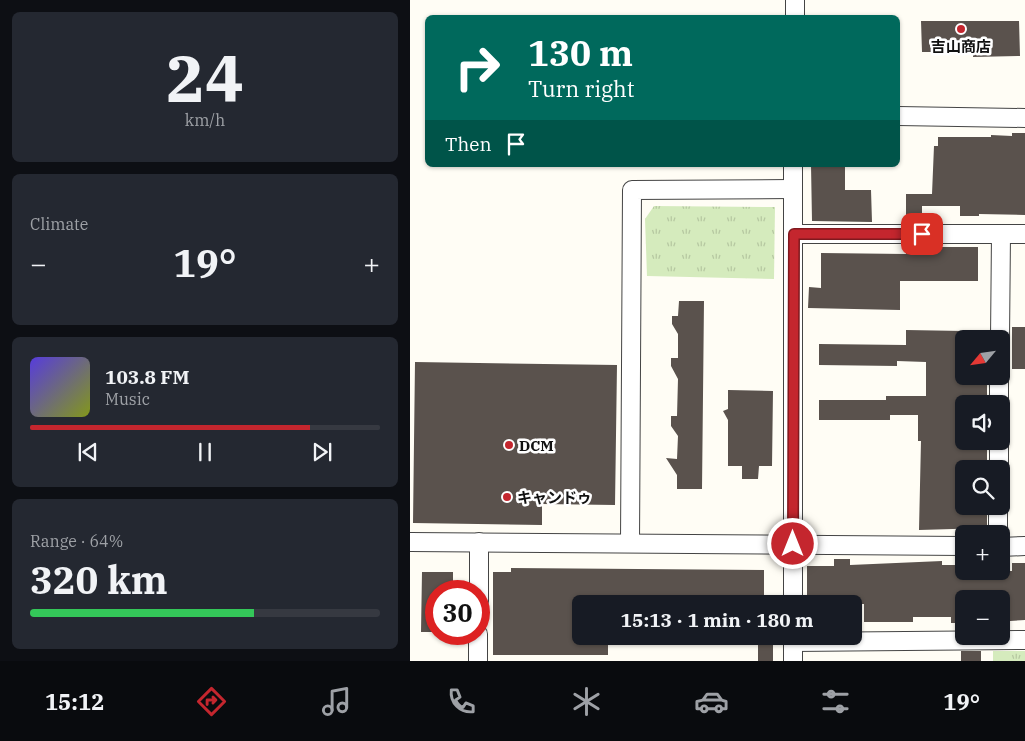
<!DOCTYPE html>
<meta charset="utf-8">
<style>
body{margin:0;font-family:"IBM Plex Serif","Noto Sans JP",serif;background:#242831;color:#f1f3f6;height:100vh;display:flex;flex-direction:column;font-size:19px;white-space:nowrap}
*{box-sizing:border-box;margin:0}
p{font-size:16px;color:#9ea1a6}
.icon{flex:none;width:28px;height:28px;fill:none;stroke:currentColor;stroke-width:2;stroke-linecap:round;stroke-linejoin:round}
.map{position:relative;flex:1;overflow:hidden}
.details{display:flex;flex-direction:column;gap:12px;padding:12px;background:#0d0f14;width:410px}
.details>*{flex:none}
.banner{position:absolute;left:15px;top:15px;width:475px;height:152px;border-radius:8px;box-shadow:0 1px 4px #0004;background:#00695c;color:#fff;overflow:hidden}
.needle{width:32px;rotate:241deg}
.tools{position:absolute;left:545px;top:330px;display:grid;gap:10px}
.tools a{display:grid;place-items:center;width:55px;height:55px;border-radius:8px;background:#171b24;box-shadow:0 1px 4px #0004;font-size:25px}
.speed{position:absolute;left:15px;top:580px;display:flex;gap:10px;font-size:25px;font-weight:700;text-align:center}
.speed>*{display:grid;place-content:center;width:65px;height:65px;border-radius:50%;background:#171b24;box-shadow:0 1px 4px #0004;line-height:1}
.speed .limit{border:8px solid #d22;background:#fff;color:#111}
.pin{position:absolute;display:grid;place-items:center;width:42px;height:42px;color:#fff;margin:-21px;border-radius:10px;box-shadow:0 2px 8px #0006}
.me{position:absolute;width:55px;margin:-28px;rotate:0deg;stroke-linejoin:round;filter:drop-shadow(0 0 4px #0008)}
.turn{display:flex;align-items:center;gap:18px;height:105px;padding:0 20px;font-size:22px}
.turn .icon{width:65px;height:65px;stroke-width:2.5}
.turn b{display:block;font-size:35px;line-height:42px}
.then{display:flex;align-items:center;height:48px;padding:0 20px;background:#0003;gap:10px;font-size:19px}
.big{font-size:38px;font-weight:800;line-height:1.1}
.details .tile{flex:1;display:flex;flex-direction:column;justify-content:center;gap:8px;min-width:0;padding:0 18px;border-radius:8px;background:#242831}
.details .dial{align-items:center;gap:0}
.dial b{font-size:65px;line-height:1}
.song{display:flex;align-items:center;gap:15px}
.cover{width:60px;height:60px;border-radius:8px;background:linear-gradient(135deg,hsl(250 70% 55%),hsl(70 70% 35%))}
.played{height:5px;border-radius:2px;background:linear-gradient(90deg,#c4262e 80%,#363941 80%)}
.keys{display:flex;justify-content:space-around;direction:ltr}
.heat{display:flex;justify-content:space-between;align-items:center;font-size:28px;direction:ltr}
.charge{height:8px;border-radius:4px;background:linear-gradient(90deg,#34c759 64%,#363941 0)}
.trip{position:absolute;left:162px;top:595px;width:290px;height:50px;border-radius:8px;background:#171b24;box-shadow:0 1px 4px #0004;font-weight:800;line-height:50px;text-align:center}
.dock{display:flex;height:80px;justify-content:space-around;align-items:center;background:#090b0e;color:#9ea1a6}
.dock .icon{width:35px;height:35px}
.dock .selected{color:#c4262e}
.dock b{font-size:22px;color:#f1f3f6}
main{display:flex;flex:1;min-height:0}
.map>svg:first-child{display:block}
</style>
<main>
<section class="details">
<div class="tile dial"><b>24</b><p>km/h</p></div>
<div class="tile"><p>Climate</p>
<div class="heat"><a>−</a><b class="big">19°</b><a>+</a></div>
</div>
<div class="tile">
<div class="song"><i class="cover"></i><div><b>103.8 FM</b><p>Music</p></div></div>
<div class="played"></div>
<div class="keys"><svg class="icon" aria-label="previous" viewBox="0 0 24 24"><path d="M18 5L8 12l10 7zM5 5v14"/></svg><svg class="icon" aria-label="pause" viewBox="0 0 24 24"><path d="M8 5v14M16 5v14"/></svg><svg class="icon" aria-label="next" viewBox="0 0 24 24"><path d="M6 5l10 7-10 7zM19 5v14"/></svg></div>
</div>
<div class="tile"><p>Range · 64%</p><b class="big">320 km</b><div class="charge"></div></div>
</section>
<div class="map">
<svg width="615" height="661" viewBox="0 0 615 661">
<defs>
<pattern id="grass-tufts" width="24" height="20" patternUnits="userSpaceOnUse" patternTransform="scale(1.25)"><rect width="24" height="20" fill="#d5ebbd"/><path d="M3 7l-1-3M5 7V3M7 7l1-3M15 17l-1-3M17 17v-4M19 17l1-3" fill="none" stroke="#b6c8a1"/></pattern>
</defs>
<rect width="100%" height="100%" fill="#fffdf5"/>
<g fill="url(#grass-tufts)">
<polygon points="244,206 365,207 364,279 237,276 235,219"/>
<rect x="583" y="651" width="32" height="10"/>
</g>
<g fill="#5a524d">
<polygon points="511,21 609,21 610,56 563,57 563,52 512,52"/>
<polygon points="602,133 615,133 615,215 569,214 569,216 550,216 550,206 512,206 512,217 496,217 496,194 522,194 524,146 528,146 528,137 581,137 581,135 602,136"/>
<polygon points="401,165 435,165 435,190 461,190 462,222 402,221"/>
<polygon points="496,247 568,247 568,281 490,281 490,310 398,308 399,287 411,288 411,253 496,254"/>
<polygon points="269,301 294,301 292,489 267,489 267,475 256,458 267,459 268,436 261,426 261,416 267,416 268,379 261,366 261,358 268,358 268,334 262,324 262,316 268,316"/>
<rect x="602" y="327" width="13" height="42"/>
<polygon points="496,330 554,331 554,384 577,385 577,404 554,404 554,441 577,441 577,469 554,469 554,506 557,506 557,514 577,514 577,528 509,530 511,441 508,441 508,415 480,415 480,420 409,420 409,400 476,400 476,396 516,396 516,362 487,361 487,366 409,365 409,344 496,345"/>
<polygon points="5,362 207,365 205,505 132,504 132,525 3,523"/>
<polygon points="318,390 363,391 362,466 349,466 348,479 332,479 332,466 318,466 318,420 313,411 318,409"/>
<polygon points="424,559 440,559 440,565 532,561 532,565 554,565 554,571 602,571 602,563 615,563 615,620 600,621 599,599 554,599 554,623 541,623 541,617 503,617 503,622 454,622 454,604 397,604 397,566 424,566"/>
<polygon points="101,568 354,570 354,604 171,604 171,636 198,636 198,655 83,655 83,572 101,572"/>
<polygon points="12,572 43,572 43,591 26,591 26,632 11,632"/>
<rect x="348" y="636" width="15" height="25"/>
<rect x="551" y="651" width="20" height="10"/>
</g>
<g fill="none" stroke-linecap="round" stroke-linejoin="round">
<g stroke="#444" stroke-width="20">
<g id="minor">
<polyline points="385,18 385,0"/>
<polyline points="488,116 615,118"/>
<polyline points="384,234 615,234"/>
<polyline points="590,339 591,234"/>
<polyline points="589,404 589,376"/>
<polyline points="589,469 589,441"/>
<polyline points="588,534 588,506"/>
<polyline points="0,542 554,546"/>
<polyline points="220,543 222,190 382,189"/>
<polyline points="591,547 615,546"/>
<polyline points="69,601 69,542"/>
<polyline points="383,604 383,165"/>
<polyline points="383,642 615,640"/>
<polyline points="68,661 68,634"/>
<polyline points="383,661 383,636"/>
</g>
</g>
<use href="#minor" stroke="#fff" stroke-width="18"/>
</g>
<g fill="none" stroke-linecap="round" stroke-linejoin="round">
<g stroke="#7f191e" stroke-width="12">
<polyline id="route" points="383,544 384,234 512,234"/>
</g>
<use href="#route" stroke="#c4262e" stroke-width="9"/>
</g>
<g fill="#c4262e" stroke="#fff" stroke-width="2">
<circle cx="551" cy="29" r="5"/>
<circle cx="99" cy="445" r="5"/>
<circle cx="97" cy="497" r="5"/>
</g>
<g text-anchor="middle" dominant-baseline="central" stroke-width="5" stroke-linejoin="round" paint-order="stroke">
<g font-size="15" font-weight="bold" fill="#111" stroke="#fff" text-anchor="start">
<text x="551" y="46" text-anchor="middle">吉山商店</text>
<text x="109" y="445">DCM</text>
<text x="107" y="497">キャンドゥ</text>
</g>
</g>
</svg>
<div class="tools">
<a><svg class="needle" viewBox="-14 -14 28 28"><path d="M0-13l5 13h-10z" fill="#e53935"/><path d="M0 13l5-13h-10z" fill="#9ea1a6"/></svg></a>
<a><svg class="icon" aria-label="sound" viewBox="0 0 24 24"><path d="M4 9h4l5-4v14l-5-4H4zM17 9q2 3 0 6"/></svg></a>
<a><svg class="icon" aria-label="search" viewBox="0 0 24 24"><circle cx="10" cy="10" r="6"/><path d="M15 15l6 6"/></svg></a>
<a>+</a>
<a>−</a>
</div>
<div class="speed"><div class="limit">30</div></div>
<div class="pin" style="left:512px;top:234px;background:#d93025"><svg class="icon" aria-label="arrive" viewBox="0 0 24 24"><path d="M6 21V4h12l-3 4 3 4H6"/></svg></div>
<svg class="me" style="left:383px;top:544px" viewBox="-20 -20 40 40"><circle r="17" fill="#c4262e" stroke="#fff" stroke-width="3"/><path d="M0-11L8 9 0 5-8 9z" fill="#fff"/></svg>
<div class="trip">15:13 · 1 min · 180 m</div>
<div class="banner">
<div class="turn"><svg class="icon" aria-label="right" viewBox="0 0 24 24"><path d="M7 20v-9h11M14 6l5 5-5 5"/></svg><div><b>130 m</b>Turn right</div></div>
<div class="then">Then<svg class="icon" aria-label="arrive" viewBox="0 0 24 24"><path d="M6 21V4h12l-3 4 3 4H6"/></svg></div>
</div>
</div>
</main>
<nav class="dock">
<b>15:12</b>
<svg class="icon selected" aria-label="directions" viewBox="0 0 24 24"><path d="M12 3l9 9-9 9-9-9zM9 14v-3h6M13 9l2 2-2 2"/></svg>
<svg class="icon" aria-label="music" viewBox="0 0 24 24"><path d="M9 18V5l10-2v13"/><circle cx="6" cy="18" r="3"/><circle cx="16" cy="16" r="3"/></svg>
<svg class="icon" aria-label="phone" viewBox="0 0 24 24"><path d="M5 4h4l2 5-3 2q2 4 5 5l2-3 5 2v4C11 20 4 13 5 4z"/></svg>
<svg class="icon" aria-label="climate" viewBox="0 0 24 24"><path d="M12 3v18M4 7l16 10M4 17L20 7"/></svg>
<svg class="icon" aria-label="car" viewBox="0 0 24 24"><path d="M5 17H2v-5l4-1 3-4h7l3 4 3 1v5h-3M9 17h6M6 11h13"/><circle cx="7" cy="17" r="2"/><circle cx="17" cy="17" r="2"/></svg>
<svg class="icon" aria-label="filters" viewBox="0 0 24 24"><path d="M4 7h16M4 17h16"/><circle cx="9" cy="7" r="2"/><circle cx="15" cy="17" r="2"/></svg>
<b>19°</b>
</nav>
